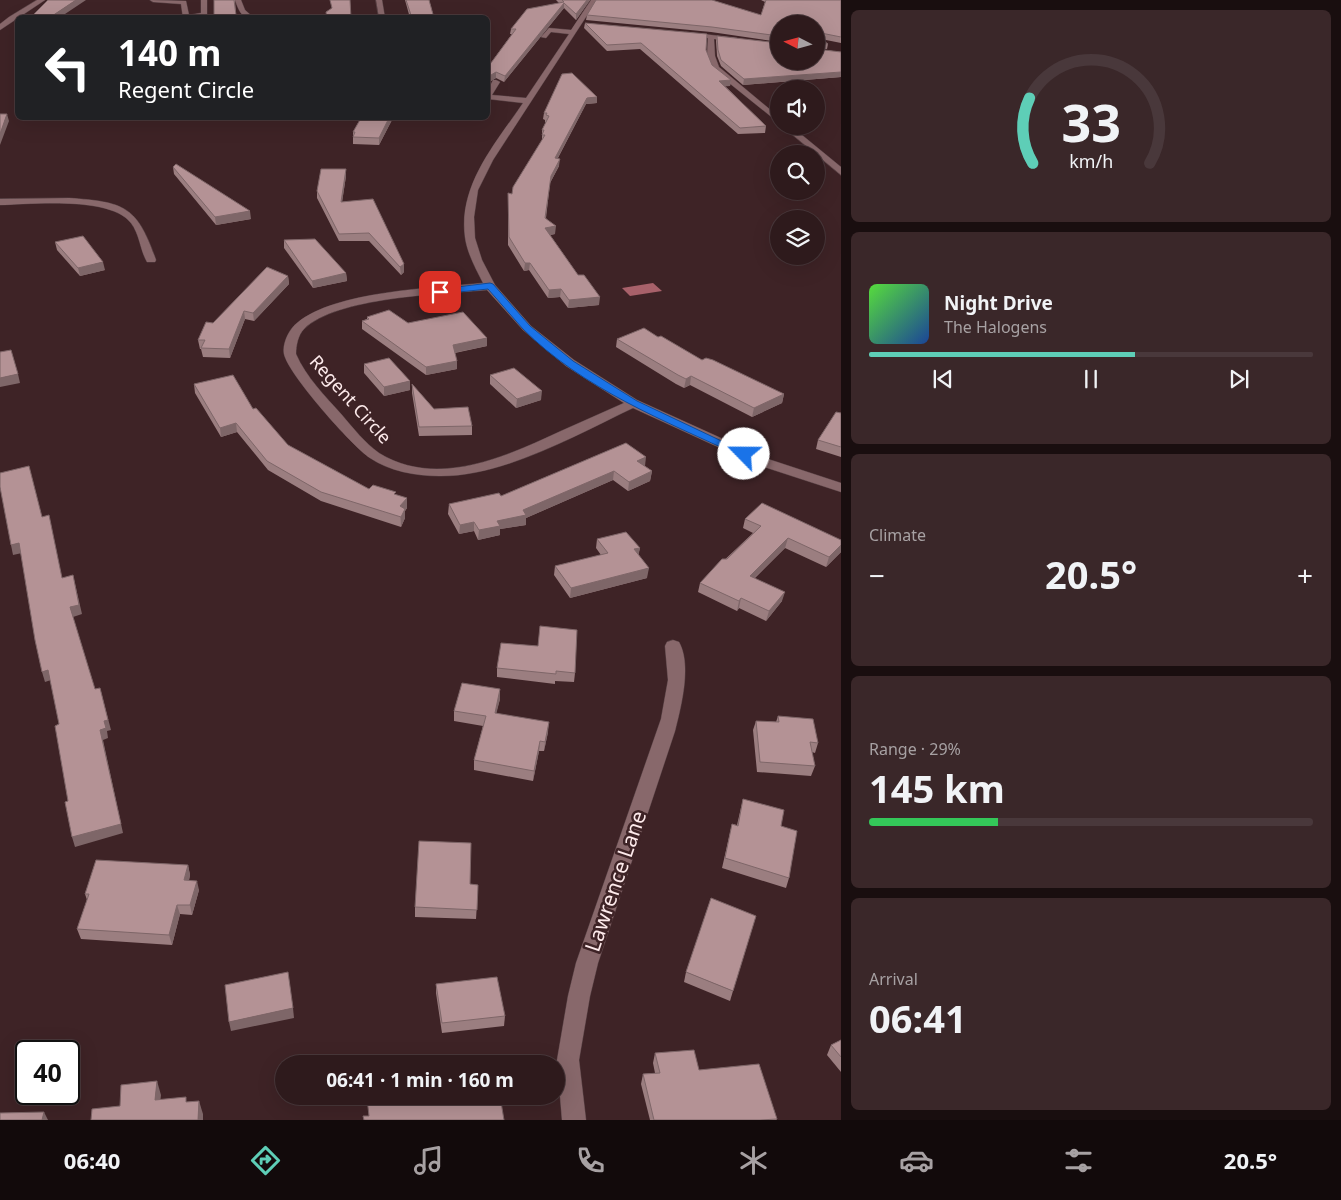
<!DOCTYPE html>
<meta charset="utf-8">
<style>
body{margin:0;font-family:"Noto Sans",sans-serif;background:#3a2729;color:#f1f3f6;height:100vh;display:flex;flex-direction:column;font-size:19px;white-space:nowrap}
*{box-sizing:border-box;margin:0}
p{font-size:16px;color:#a7a1a3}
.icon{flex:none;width:28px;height:28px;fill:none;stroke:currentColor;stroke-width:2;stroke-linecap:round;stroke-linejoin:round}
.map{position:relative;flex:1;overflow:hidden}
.details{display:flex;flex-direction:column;gap:10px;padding:10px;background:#190e0f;width:500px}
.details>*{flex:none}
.top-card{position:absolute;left:15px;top:15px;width:475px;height:105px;border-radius:8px;box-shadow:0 5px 20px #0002,0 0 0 1px #49383b;background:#202124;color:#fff;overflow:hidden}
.needle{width:32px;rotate:276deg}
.tools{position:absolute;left:770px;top:15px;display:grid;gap:10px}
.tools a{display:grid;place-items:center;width:55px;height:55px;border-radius:50%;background:#2e1a1c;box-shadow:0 5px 20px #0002,0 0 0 1px #49383b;font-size:25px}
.speed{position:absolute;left:15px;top:1040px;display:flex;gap:10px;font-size:25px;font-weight:700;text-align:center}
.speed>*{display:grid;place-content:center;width:65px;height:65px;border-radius:50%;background:#2e1a1c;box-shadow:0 5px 20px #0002,0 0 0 1px #49383b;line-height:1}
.speed .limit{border:2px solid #111;border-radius:8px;background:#fff;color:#111}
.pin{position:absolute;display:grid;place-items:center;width:42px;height:42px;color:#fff;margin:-21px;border-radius:10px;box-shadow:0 2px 8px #0006}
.me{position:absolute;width:55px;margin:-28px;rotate:293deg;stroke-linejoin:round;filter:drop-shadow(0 0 4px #0008)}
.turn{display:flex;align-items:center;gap:18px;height:105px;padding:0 20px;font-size:22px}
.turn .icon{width:65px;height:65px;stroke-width:2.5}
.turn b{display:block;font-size:35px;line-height:42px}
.big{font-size:38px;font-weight:700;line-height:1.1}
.details .tile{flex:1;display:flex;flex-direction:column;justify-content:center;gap:8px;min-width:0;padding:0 18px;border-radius:8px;background:#3a2729}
.details .dial{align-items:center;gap:0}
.dial svg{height:130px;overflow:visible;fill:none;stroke:#49383b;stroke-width:7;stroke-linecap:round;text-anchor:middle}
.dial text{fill:#f1f3f6;stroke:none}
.song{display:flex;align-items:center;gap:15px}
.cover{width:60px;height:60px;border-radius:8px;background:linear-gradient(135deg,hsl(110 70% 55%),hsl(220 70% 35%))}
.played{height:5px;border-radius:2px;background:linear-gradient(90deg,#5eceb7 60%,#49383b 60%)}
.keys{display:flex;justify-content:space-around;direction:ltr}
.heat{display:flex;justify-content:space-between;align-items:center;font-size:28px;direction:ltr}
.charge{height:8px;border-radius:4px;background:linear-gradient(90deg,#34c759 29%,#49383b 0)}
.trip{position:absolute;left:275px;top:1055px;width:290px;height:50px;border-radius:25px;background:#2e1a1c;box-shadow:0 5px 20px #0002,0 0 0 1px #49383b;font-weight:700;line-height:50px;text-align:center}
.dock{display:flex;height:80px;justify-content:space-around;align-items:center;background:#120a0b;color:#a7a1a3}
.dock .icon{width:35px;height:35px}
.dock .on{color:#5eceb7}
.dock b{font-size:22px;color:#f1f3f6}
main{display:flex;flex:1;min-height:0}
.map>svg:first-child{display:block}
</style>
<main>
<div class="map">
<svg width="841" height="1120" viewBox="0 0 841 1120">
<rect width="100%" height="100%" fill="#3e2326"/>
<polygon fill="#a8616a" points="653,283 662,291 630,296 622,288"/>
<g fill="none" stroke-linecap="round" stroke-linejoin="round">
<g stroke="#574144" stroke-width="1">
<g id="minor">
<polygon points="37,0 45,0 0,30 0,24 9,17"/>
<polygon points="150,0 186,1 189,15 201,13 201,0 207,0 207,15 199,18 183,18 181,4 153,2"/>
<path d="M235 0H241L245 10 254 18C241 18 239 11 235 0Z"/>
<polygon points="376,0 382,0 385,18 379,18"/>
<path d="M591 0H597L493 160 478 190 474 217 475 238 482 260 495 285 531 326 574 360 637 400 765 458 841 483V492L755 464 633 408C576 435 503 477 439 476 416 476 389 471 370 458 352 446 288 374 284 354 282 344 289 329 297 323 335 291 433 288 483 283 476 269 467 253 465 237 458 185 496 143 523 103L488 99V90L493 80H496L500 82 492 95 526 98 569 34 551 32 546 38 541 37 549 28 571 30ZM487 290 523 330 566 366 624 403C603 412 582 422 561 431 507 456 437 489 379 453 365 443 353 428 342 415 325 396 306 377 296 354 296 346 298 335 304 329 336 297 442 294 487 290Z"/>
<polygon points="686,32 737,38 737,40 735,41 714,39 715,56 719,67 779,117 779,123 713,70 707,56 708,38 684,35 683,34"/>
<polygon points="782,126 791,126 841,167 841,175"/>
<path d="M69 198C125 202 137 206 156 260L155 262H147C140 250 140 235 131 223 111 196 31 204 0 205V199Z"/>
<path d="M673 640 679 642C692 665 681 707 675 731L598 963 590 996 579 1060 586 1120H562L557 1060 568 996 576 963 661 719 668 680 665 646 667 642Z"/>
</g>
</g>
<use href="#minor" fill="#88686b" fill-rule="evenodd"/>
</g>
<g fill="#9b7e80">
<polygon points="214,0 235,0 236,18 214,18"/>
<polygon points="405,0 429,0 434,18 410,18"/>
<polygon points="556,0 590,0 576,20 564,8 504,82 496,78 491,81 488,80 488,67 512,34 510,34 511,29 559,3"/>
<polygon points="761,0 841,0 841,43 821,39 828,44 827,49 816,48 816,24 779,24 779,42 711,32 586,20 587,15 761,15 765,2"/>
<polygon points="585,23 706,50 712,65 731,80 730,86 725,86 766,126 765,133 738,134 640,49 607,51 584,28"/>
<polygon points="717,36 841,52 841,77 743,85 721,66 717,56 716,41"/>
<polygon points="597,97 597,103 586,104 558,158 559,166 550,183 546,218 555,234 550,235 599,305 568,308 560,297 548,298 529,270 524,271 508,245 508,193 512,194 542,140 542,130 546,122 545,122 545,120 543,119 544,113"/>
<polygon points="361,118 393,118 379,145 353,144 353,132"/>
<polygon points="173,167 251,219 216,225 174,174"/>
<polygon points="346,169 346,176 342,202 404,264 404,272 401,275 369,241 339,241 317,198 317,191"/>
<polygon points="284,240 346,273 347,281 313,288 284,248"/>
<polygon points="55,242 105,270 80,276 57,250"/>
<polygon points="288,276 289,284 254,321 245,319 230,358 203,357 201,349 200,349 198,340 213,323"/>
<polygon points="367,317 408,323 487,346 455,353 457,369 426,375 362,329 362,321 367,319"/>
<polygon points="658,337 702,360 784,394 782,403 752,417 690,385 684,388 676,384 616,347 617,339"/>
<polygon points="364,364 410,390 384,396 364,373"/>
<polygon points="490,375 541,400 516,408 490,384"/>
<polygon points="194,384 253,409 288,445 369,489 396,495 407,498 407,508 405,511 405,518 401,527 321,501 268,470 237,432 221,437 195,393"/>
<polygon points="412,384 434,409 472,426 472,435 419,436 412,393"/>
<polygon points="841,413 841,457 816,449 818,440"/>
<polygon points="626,443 645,466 652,471 650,481 628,491 613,480 526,518 526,525 500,529 500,535 478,540 474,531 459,534 448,514 449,504 501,496"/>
<polygon points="745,519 841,540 841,552 826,567 785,548 755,578 782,601 766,621 739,608 737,611 698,592 700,583 753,533 743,528"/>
<polygon points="597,539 640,548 638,555 647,578 570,598 554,575 555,566 601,555 596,548"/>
<polygon points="538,646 575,673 574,682 555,681 555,684 497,677 497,668"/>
<polygon points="500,689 500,699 496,713 548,732 544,751 539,751 533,781 474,770 474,760 483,726 454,721 454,711"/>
<polygon points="778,716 818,743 815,753 812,752 815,766 811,776 757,772 753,730 756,721 776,722"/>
<polygon points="743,799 781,826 789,878 786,888 722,868 732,824 737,825"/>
<polygon points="188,865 190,875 189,880 199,890 192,915 180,914 172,945 81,939 77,929 87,900 85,894"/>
<polygon points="470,884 478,885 476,919 415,917 415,907"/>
<polygon points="686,972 733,991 730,1001 684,982"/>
<polygon points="436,984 505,1016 504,1026 442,1033 436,993"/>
<polygon points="841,1040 841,1072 827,1055 831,1045"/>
<polygon points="655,1053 699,1070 777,1119 776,1120 650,1120 641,1084 643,1074 655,1073 653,1063"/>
</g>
<g fill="#7e6668">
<polygon points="76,0 86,0 59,18 49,18"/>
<polygon points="587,0 590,0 576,20 576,14"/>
<polygon points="564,3 564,8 504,82 505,76"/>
<polygon points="496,72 496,78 491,81 491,75"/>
<polygon points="841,72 841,77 743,85 744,79"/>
<polygon points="731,80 730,86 718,87 719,81"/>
<polygon points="597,97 597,103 586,104 554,165 555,158 587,98"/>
<polygon points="7,114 9,121 0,145 0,134"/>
<polygon points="389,118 393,118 379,145 379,138"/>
<polygon points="560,159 559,166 550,183 545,225 551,176"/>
<polygon points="346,169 346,176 341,209 341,202"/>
<polygon points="250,211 251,219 216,225 215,217"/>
<polygon points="556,226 555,234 545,236 545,228"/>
<polygon points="103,262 105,270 80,276 78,268"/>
<polygon points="525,263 530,263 529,270 524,271"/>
<polygon points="404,264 404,272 401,275 400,267"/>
<polygon points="346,273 347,281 313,288 312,281"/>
<polygon points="288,276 289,284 254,321 253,313"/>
<polygon points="561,289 560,297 548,298 549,290"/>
<polygon points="600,297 599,305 568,308 569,300"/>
<polygon points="244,311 245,319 230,358 229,349"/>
<polygon points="487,338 487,346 453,353 453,345"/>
<polygon points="457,361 457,369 426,375 426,367"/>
<polygon points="18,374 20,383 0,387 0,378"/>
<polygon points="691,376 690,385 684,388 686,379"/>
<polygon points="410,381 410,390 384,396 384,387"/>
<polygon points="542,391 541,400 516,408 517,399"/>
<polygon points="784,394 782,403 752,417 754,408"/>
<polygon points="236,423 237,432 221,437 220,428"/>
<polygon points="646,457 645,466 636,470 637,461"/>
<polygon points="614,471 613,480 526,518 526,525 500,529 500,535 478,540 479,530 497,521"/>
<polygon points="652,471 650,481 628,491 629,482"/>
<polygon points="407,498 407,508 405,511 405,518 401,527 400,506"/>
<polygon points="474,522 474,531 459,534 460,525"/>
<polygon points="788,538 785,548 747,585 750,576"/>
<polygon points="19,543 22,553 13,555 11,545"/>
<polygon points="841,545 841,552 826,567 829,557"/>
<polygon points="640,548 638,558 634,549"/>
<polygon points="649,568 647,578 570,598 571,588"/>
<polygon points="73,575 82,614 73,617 70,607"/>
<polygon points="785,592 782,601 766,621 769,611"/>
<polygon points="741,598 739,608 737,611 739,601"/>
<polygon points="48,670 51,680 45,682 42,672"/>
<polygon points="100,688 111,730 107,731 108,738 103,740 123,833 75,847 72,837 100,730 104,721"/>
<polygon points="500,689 500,699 494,723 495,713"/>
<polygon points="549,722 548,732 544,751 545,742"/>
<polygon points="540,741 539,751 533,781 534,771"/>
<polygon points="188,865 190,875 187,890 184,880"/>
<polygon points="197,881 199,890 192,915 190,905"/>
<polygon points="177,905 180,914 172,945 169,935"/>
<polygon points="293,1008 294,1018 231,1031 229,1022"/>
<polygon points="157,1081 161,1095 159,1114 155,1100"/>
<polygon points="199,1101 203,1114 203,1120 198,1120"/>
<polygon points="44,1112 48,1120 42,1120"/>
</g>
<g fill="#b49295" stroke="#7e6668">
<polygon points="48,0 76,0 49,18 30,18"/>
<polygon points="214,0 234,0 236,15 214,16"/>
<polygon points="330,0 350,0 351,18 327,18 326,12 332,8"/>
<polygon points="406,0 429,0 434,18 412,18"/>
<polygon points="562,0 587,0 576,14 564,3 505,76 496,72 491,75 488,75 488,67 516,29 511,29 527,9 564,2"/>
<polygon points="596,0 712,0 761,15 766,0 841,0 841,37 816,32 816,24 779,24 779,36 712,27 587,15"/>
<polygon points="585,23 707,34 706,50 712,65 731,80 719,81 766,126 740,128 641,43 607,45"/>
<polygon points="717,36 779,43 779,61 816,61 816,49 841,52 841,72 744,79 721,60 718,50"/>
<polygon points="816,36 828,44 816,42"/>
<polygon points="572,73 597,97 587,98 555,158 560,159 551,176 545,218 556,226 545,228 578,275 584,275 600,297 569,300 561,289 549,290 530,263 525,263 509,237 508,193 512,194 513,187 545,135 542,135 544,130 542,130 549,116 546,115 547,113 544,113 562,74"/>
<polygon points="0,114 7,114 0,134"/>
<polygon points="361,118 389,118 379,138 353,137 355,132 353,132"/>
<polygon points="176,164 250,211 215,217 173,167"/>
<polygon points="321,169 346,169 341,202 373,199 404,264 400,267 369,233 339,234 317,191"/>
<polygon points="83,236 103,262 78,268 55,242"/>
<polygon points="315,239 346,273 312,281 284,240"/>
<polygon points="267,267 288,276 253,313 244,311 229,349 201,348 205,340 198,340 206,322 213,323"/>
<polygon points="389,310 408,323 463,312 487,338 453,345 457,361 426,367 362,321 369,319 367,317"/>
<polygon points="644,328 658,337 661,336 702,360 706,358 713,360 784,394 754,408 691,376 686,379 678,375 617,339"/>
<polygon points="11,350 18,374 0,378 0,352"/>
<polygon points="389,358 410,381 384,387 364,364"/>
<polygon points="514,368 542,391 517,399 490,375"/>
<polygon points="233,375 253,409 256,408 288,445 369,489 373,485 396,492 394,494 407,498 400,506 405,509 401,517 321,492 267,461 236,423 220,428 194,384"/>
<polygon points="412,384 434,409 468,407 472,426 419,427"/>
<polygon points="836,412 841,413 841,447 818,440"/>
<polygon points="626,443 646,457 637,461 652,471 629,482 614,471 523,510 526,515 497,521 500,526 479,530 474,522 460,525 449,504 499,493 501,496"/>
<polygon points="29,466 42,517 49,515 62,578 73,575 79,605 70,607 95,689 100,688 108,720 104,721 106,728 100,730 121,824 72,837 65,802 68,801 55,726 59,724 48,670 42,672 35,640 19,543 11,545 0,487 0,473"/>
<polygon points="762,503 841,540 841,545 829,557 788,538 750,576 785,592 769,611 741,598 739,601 700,583 722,559 727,559 761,526 745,519"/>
<polygon points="626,532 640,548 634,549 649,568 571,588 555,566 608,553 597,539"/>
<polygon points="540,626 577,630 575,673 556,671 556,674 497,668 501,643 538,646"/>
<polygon points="462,683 500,689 495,713 549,722 545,742 540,741 534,771 474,760 486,716 454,711"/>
<polygon points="778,716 813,719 818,743 810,742 815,766 760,762 756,721 779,722"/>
<polygon points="743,799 784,810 781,826 797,831 789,878 725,858 732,824 738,826"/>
<polygon points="419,841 471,843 470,884 478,885 477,910 415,907"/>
<polygon points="96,860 188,865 184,880 197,881 190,905 177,905 169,935 77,929 89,894 85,894"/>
<polygon points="711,898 756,916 733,991 686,972"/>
<polygon points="288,972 293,1008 229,1022 225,985"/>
<polygon points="497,977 505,1016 442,1023 436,984"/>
<polygon points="841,1040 841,1057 831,1045"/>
<polygon points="694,1050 699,1070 759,1064 777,1119 760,1120 654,1120 643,1074 660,1073 655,1053"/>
<polygon points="157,1081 155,1100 186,1097 186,1102 199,1101 198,1120 91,1120 92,1109 120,1106 121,1085"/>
<polygon points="378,1096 500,1096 504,1120 364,1120 363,1116 369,1116 367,1098"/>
<polygon points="44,1112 42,1120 0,1120 0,1113"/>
</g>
<path fill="#1a73e8" stroke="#114b97" d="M490 283 493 284 530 326 573 361 637 401 749 454 747 456H740C665 421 583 389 523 329 511 316 500 302 488 289L440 294 436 292 440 289Z"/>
<g text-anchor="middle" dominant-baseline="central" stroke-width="5" stroke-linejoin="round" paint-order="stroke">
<g font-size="18" fill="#fdeaeb" stroke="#3e2326">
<text transform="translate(351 399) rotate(48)">Regent Circle</text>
</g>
<g font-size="21" fill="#fdeaeb" stroke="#3e2326">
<text transform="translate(615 881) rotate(-71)">Lawrence Lane</text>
</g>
</g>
</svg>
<div class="tools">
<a><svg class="needle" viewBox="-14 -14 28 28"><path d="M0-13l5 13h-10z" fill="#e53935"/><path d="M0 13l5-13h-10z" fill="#a7a1a3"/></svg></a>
<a><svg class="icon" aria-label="sound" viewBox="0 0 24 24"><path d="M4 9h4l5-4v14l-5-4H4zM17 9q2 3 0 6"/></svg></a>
<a><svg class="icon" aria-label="search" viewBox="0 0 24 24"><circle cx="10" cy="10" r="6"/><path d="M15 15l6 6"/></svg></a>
<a><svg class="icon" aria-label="layers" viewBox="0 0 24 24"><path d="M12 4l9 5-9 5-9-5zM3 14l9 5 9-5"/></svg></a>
</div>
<div class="speed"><div class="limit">40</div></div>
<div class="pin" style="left:440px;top:292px;background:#d93025"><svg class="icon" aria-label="arrive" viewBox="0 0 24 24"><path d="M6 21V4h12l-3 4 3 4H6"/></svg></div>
<svg class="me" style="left:744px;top:454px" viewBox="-20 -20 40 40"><circle r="19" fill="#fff"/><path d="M0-13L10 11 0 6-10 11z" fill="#1a73e8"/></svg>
<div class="trip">06:41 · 1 min · 160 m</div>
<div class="top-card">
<div class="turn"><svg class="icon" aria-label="left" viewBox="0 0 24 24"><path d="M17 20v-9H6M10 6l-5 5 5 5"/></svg><div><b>140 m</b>Regent Circle</div></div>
</div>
</div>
<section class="details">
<div class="tile dial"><svg viewBox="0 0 100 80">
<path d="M14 69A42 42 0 1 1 86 69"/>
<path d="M14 69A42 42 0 0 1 12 29" stroke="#5eceb7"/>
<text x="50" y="56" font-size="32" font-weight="700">33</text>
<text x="50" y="72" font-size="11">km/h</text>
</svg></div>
<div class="tile">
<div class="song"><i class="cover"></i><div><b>Night Drive</b><p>The Halogens</p></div></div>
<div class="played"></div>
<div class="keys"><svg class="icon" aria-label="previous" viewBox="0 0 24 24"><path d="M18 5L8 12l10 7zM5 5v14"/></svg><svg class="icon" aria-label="pause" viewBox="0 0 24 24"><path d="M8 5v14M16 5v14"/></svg><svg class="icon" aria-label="next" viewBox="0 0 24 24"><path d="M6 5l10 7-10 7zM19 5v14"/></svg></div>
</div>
<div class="tile"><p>Climate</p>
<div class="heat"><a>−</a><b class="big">20.5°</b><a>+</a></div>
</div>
<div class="tile"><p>Range · 29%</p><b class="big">145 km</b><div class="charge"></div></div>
<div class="tile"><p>Arrival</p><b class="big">06:41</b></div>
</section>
</main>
<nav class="dock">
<b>06:40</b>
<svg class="icon on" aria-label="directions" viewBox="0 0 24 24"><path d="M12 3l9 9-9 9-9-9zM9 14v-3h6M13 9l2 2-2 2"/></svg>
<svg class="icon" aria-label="music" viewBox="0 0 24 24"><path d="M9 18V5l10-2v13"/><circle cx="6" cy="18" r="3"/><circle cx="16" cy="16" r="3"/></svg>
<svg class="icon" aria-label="phone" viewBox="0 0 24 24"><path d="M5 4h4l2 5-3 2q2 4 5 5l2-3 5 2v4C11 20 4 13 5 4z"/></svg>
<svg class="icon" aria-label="climate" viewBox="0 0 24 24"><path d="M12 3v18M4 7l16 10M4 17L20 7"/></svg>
<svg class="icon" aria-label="car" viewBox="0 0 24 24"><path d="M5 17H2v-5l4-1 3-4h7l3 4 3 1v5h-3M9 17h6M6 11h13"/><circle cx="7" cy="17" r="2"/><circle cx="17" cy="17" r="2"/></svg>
<svg class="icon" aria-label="filters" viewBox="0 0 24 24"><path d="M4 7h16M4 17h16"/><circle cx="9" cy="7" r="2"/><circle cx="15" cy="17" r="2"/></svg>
<b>20.5°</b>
</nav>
